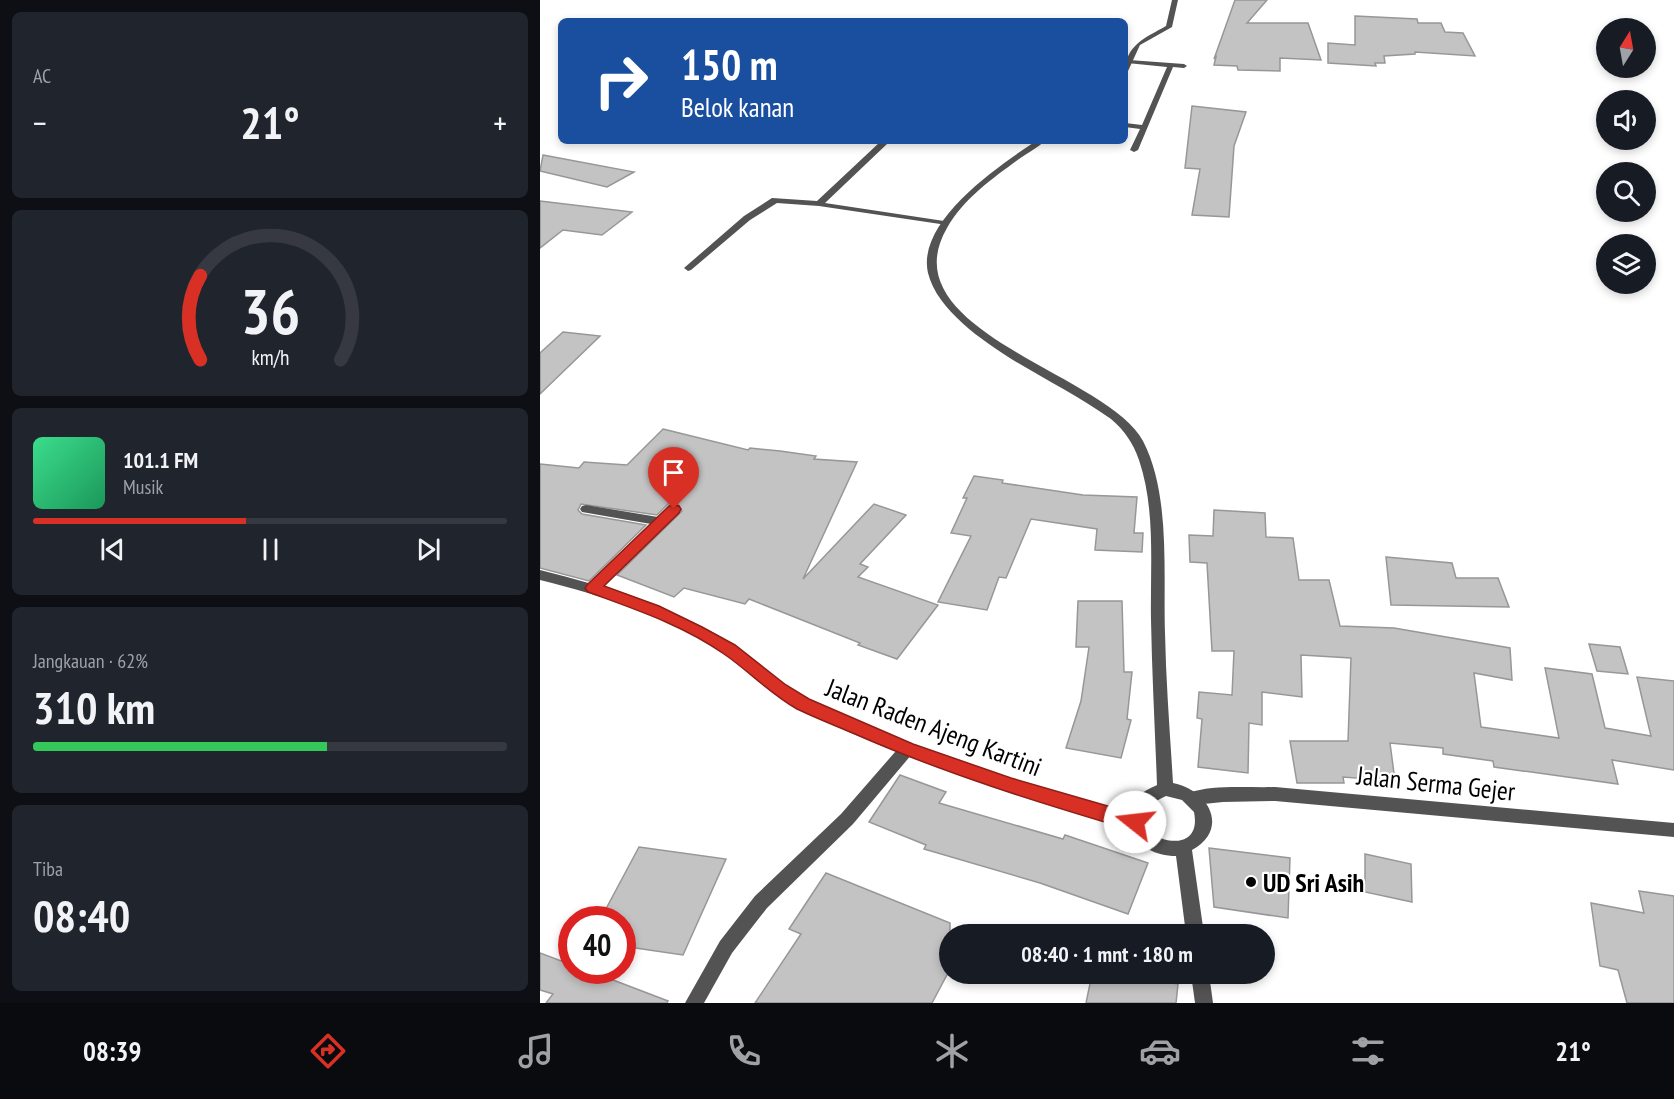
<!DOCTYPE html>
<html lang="id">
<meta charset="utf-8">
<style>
body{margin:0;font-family:"PT Sans Narrow",sans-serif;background:#20242c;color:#f1f3f6;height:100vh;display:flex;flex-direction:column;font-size:22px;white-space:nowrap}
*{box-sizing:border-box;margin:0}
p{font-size:20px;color:#9ea1a6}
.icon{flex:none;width:33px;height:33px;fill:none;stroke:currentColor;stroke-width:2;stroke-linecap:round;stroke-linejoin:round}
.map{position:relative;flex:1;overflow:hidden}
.sheet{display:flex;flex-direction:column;gap:12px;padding:12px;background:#0d0f14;width:540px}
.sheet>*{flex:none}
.banner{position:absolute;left:18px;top:18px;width:570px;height:126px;border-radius:9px;box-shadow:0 3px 9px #0003;background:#1a4fa0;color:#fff;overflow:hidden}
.needle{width:39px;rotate:11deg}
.controls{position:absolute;left:1056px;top:18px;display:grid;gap:12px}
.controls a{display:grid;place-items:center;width:60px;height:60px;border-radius:50%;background:#171b24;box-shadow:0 3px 9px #0003;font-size:30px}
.speed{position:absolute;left:18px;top:906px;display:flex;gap:12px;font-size:30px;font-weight:700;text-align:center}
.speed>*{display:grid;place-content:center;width:78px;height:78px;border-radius:50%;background:#171b24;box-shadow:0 3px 9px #0003;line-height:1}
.speed .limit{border:9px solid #d22;background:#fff;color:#111}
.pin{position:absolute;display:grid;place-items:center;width:51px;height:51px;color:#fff;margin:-62px -26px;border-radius:50% 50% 50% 0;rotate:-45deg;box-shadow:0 0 6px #0007}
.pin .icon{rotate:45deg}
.me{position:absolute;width:66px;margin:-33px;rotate:286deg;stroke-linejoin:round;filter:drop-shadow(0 0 4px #0008)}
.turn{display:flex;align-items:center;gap:21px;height:126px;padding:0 24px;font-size:27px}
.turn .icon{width:78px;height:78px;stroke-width:2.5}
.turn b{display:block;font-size:42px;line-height:51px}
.big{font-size:45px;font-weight:700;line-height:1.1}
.sheet .tile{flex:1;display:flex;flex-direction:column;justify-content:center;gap:9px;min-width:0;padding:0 21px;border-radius:9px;background:#20242c}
.sheet .dial{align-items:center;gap:0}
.dial svg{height:156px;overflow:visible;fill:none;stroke:#363941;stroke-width:7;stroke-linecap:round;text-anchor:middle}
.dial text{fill:#f1f3f6;stroke:none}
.song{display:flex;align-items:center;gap:18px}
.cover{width:72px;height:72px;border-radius:9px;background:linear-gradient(135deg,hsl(150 70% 55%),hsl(150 70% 35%))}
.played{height:6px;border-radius:3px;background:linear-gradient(90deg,#d93025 45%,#363941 45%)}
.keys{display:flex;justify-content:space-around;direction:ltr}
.heat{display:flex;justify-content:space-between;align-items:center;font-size:33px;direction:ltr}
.charge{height:9px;border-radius:4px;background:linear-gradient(90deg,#34c759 62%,#363941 0)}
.trip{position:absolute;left:399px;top:924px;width:336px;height:60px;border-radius:30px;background:#171b24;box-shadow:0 3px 9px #0003;font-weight:700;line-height:60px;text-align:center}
.tabs{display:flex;height:96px;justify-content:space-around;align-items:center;background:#090b0e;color:#9ea1a6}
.tabs .icon{width:42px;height:42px}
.tabs .active{color:#d93025}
.tabs b{font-size:27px;color:#f1f3f6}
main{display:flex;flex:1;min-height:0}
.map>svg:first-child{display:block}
</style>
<main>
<section class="sheet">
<div class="tile"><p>AC</p>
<div class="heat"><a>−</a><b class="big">21°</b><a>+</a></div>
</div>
<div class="tile dial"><svg viewBox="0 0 100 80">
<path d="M14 69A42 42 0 1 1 86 69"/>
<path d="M14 69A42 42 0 0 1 14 26" stroke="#d93025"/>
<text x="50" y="56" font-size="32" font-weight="700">36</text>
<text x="50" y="72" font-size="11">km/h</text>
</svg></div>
<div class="tile">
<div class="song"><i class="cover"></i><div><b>101.1 FM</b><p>Musik</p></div></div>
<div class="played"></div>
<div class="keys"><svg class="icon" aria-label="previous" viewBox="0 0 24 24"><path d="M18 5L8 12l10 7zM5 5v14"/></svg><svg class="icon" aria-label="pause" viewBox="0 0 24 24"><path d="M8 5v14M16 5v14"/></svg><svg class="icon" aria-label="next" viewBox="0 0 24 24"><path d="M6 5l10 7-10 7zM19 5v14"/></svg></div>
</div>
<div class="tile"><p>Jangkauan · 62%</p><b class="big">310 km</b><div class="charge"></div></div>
<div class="tile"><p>Tiba</p><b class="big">08:40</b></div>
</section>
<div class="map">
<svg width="1134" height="1003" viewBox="0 0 1134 1003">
<rect width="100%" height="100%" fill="#fff"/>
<g fill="#c3c3c3" stroke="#979797" stroke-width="1.5">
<polygon points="695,0 727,0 707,23 768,23 781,60 740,58 740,71 698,70 697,66 674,65 676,57 674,59"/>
<polygon points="815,16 877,19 878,23 901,23 905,32 923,33 935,56 875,52 875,54 844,56 845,63 835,63 836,66 788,63 788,43 815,45"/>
<polygon points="652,106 706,112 694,146 689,217 652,215 660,169 645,168"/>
<polygon points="3,155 94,172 67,187 0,171"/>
<polygon points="0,201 92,212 62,235 23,230 0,248"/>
<polygon points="23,332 60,336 0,394 0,353"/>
<polygon points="123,429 208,450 210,448 240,451 276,456 274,459 317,462 263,579 334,504 366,515 320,564 328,567 318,577 398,605 357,659 318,645 320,643 209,599 205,604 144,588 134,597 77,575 142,511 138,504 128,504 117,515 41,504 38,510 42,514 106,525 49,581 0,568 0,464 39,468 44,462 87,465"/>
<polygon points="434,476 463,480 462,483 543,495 597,497 594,533 603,533 602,552 555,550 557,529 491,519 466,578 459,577 447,610 398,602 431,536 411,533 427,498 423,498"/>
<polygon points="674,510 725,513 726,537 753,538 759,580 789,580 800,626 854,628 970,648 972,680 934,673 941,727 1019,738 1005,668 1052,674 1065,728 1111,736 1097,677 1134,681 1134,770 1072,760 1078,784 954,767 953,761 903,754 903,748 850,743 855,781 803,777 804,783 757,783 750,741 808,741 811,658 761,655 762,697 722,692 722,725 709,723 708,773 658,767 662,719 657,718 659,692 692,695 694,651 672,651 667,563 650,562 649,535 673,536"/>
<polygon points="846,557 912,563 916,578 958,578 969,607 851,605"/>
<polygon points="538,601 582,601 584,672 592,672 587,719 591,720 581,758 526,748 541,701 549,647 536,647"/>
<polygon points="1049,644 1080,647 1088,674 1057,671"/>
<polygon points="360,775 406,792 399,803 523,839 525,835 608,863 588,914 500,883 384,849 386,845 329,822"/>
<polygon points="99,847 186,859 143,955 82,946 82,920 60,920"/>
<polygon points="669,848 750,858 748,918 674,907"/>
<polygon points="825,854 871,864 872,902 825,892"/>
<polygon points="286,873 410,923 410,969 392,1003 215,1003 261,934 249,929"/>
<polygon points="1099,891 1134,896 1134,1003 1087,1003 1078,970 1060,966 1051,903 1104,913"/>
<polygon points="0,953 32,965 32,970 47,970 128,1001 127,1003 6,1003 13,994 0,990"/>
<polygon points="552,974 581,974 638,984 636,1003 546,1003"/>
</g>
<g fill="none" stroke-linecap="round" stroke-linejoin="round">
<polygon fill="#535353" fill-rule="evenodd" points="46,505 118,517 130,506 138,506 140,509 58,591 48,591 46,588 48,585 111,524 42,512 40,509 42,506"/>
<g fill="#535353" fill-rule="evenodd">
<polygon points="589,60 644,64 647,66 644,68 633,67 598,150 594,152 590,150 600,129 585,127 585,123 602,125 627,67 587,63"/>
<polygon points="340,142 347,144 285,203 404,221 407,221 407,225 279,206 237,203 210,220 151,270 148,271 144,268 204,216 232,198 277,201"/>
<polygon points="367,743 372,744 375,749 372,754 313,824 227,908 192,953 164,1003 145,1003 180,941 215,896 301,814 362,744"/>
<path d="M735 787 1134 823V837L735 801 683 802 654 805 648 803 646 798 648 793C674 784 708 788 735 787Z"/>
</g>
<g fill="#535353" fill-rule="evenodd">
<path d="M632 0H638L632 27 600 45 588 71 585 73C585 45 605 38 626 26Z"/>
<path d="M496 141H505C497 148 487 153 479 159 453 178 423 199 407 228 347 331 568 374 603 441 631 495 623 574 625 633 626 683 630 733 633 783 669 790 690 829 652 850L664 934H646L636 856C615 856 599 847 591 828 480 795 366 762 262 710 233 695 211 671 185 653 129 616 64 596 0 580V570C67 587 135 607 194 645 221 663 243 687 272 701 372 751 481 782 589 813 591 797 604 791 617 785 615 730 612 675 611 620 610 568 616 510 599 460 593 443 585 431 571 419 540 397 506 380 473 360 443 341 397 310 388 273 376 221 460 165 496 141ZM626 796 642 800 654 812C666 871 559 826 626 796Z"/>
<polygon points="651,974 669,974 673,1003 655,1003"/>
</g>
</g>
<path fill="#d93025" stroke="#8d1f18" stroke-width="1.5" d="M134 505 139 506 141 509 139 513 64 586 119 606 162 627 195 645 246 685 269 699 373 744 471 778 602 816 605 822 602 828 595 831C500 803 406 774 315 734 296 726 276 718 257 709 230 694 209 671 184 654 143 625 94 609 48 592L45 588 48 584 129 506Z"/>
<circle fill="#000" stroke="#fff" stroke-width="2" cx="711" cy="882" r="6"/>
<g text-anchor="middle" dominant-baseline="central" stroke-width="4.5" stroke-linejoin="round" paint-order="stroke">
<g font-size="26" fill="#000" stroke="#fff">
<text transform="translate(394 727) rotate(21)">Jalan Raden Ajeng Kartini</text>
<text transform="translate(896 783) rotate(6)">Jalan Serma Gejer</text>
</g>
<g font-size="26" font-weight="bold" fill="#000" stroke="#fff" text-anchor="start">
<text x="723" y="882">UD Sri Asih</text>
</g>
</g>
</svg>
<div class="controls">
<a><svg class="needle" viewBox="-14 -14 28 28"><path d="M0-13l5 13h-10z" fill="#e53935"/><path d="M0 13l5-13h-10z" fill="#9ea1a6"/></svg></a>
<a><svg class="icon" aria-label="sound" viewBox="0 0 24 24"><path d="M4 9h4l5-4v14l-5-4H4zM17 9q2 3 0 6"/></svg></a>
<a><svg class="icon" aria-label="search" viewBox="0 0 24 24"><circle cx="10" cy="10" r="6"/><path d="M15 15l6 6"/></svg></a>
<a><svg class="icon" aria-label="layers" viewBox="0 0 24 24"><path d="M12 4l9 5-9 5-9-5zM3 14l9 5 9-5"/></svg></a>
</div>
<div class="speed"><div class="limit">40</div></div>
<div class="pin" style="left:134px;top:509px;background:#d93025"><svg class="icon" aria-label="arrive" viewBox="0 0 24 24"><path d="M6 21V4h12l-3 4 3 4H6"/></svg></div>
<svg class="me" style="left:595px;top:822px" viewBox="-20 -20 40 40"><circle r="19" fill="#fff"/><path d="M0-13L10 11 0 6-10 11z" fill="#d93025"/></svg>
<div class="trip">08:40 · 1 mnt · 180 m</div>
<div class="banner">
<div class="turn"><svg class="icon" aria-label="right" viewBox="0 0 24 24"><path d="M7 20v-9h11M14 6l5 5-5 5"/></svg><div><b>150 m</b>Belok kanan</div></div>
</div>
</div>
</main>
<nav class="tabs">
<b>08:39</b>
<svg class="icon active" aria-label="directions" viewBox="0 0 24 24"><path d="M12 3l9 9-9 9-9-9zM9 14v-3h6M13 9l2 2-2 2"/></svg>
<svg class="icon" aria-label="music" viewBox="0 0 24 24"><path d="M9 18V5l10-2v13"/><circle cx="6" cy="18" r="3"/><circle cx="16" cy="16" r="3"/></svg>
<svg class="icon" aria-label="phone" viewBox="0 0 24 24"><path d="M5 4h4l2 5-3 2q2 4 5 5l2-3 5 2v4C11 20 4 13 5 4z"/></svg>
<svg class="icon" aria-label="climate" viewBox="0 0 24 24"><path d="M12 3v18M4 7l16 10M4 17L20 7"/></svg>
<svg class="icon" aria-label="car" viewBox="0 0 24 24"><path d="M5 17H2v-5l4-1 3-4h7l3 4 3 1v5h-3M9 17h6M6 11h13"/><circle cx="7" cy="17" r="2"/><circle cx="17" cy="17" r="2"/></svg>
<svg class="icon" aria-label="filters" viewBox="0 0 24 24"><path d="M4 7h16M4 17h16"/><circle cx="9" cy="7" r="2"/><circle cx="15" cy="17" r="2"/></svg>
<b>21°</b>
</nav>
